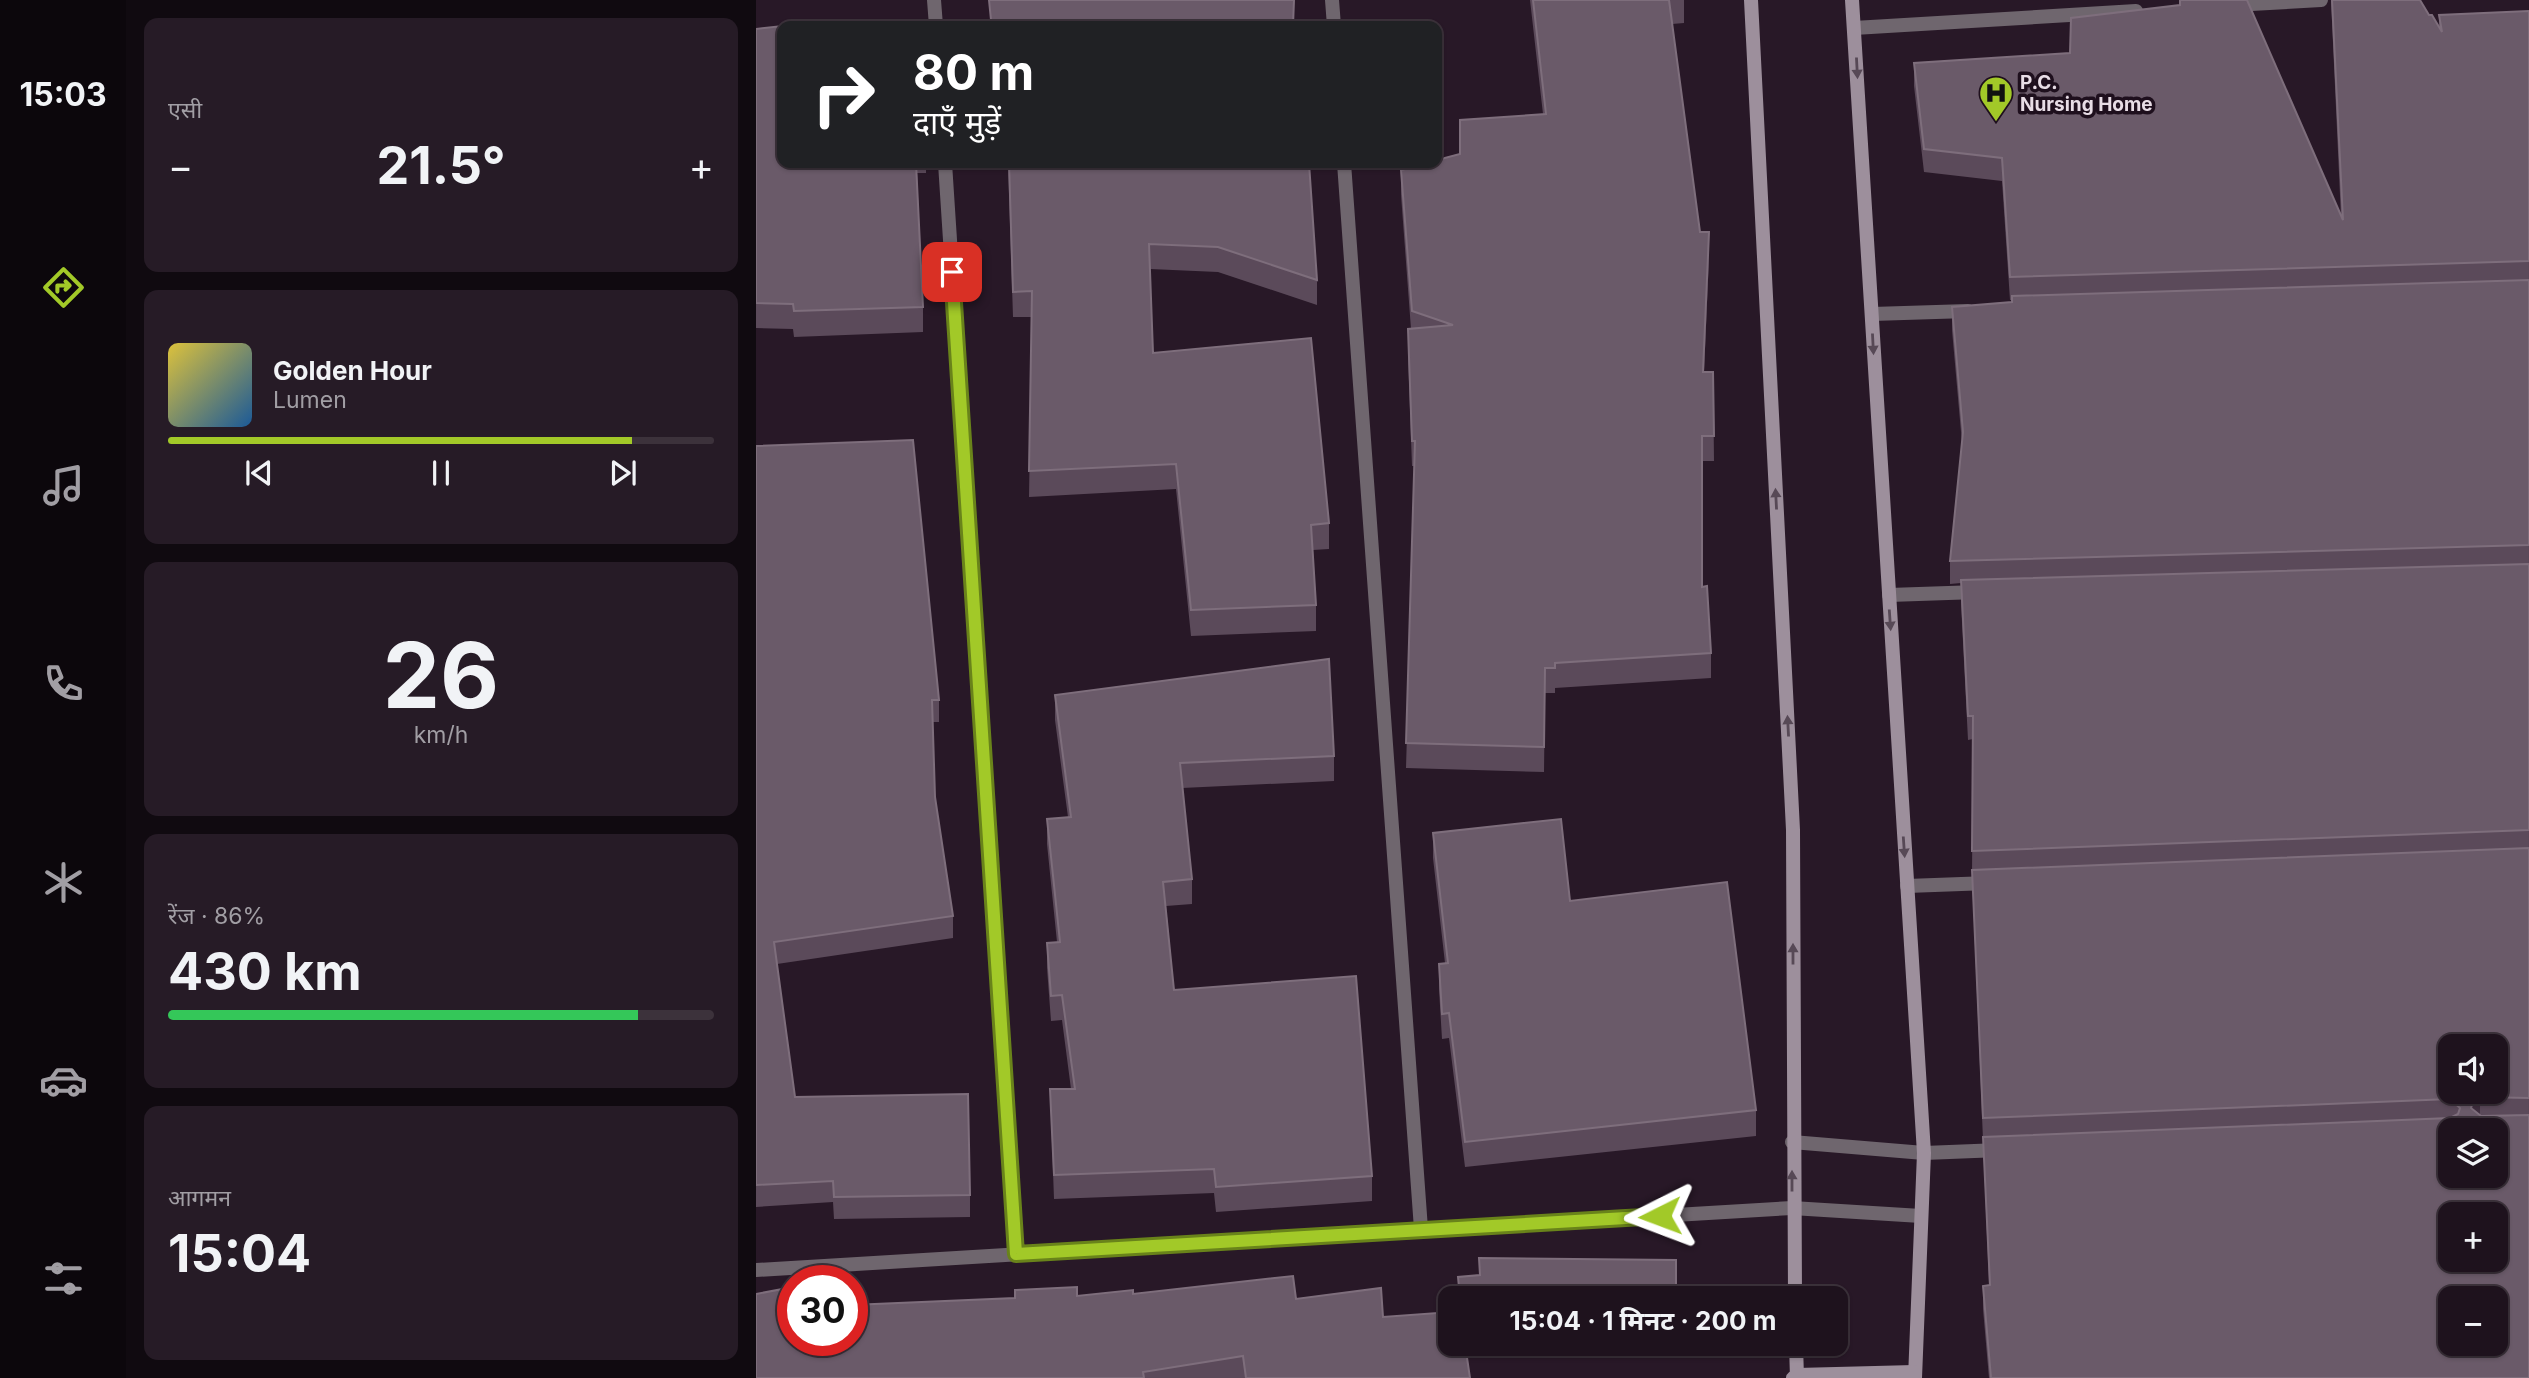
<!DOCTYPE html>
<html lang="hi">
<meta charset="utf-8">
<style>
body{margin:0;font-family:Inter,"Noto Sans Devanagari",sans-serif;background:#261b26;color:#f1f3f6;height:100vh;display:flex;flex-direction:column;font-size:26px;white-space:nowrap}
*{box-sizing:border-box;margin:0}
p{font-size:23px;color:#a19ea4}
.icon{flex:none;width:38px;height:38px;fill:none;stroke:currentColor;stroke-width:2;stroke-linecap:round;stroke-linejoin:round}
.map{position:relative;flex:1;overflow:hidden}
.details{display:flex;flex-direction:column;gap:18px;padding:18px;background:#100a10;width:630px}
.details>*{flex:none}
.top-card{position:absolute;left:21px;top:21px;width:665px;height:147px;border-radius:14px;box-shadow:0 2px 5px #0004,0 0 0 2px #3c323b;background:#202124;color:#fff;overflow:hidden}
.controls{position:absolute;left:1682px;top:1034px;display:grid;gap:14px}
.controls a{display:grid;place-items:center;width:70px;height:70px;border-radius:14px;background:#1e121d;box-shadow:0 2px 5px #0004,0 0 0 2px #3c323b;font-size:35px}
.speed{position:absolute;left:21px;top:1265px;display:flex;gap:14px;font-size:35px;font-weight:700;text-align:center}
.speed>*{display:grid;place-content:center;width:91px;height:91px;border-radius:50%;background:#1e121d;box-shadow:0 2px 5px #0004,0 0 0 2px #3c323b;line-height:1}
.speed .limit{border:10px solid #d22;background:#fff;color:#111}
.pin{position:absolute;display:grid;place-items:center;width:60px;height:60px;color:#fff;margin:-30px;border-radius:14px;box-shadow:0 4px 10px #0006}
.me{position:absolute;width:77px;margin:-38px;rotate:267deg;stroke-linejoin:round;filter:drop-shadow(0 0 5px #0008)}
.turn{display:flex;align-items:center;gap:24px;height:147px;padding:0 21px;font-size:32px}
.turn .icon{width:91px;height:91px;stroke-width:2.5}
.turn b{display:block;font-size:49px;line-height:60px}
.big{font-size:52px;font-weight:700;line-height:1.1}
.details .tile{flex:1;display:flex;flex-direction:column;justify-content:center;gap:10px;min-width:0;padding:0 24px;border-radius:14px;background:#261b26}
.details .dial{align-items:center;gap:0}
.dial b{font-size:91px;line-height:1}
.song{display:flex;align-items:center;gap:21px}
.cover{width:84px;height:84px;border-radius:10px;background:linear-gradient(135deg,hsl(50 70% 55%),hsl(210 70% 35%))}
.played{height:7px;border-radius:4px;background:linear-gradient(90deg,#a2c928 85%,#3c323b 85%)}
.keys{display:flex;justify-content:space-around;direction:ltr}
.heat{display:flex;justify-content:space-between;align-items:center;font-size:38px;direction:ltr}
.charge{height:10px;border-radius:5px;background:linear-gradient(90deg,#34c759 86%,#3c323b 0)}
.trip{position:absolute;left:682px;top:1286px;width:410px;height:70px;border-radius:14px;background:#1e121d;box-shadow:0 2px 5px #0004,0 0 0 2px #3c323b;font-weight:700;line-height:70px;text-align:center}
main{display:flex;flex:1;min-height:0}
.tabs{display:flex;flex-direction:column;width:126px;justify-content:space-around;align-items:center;background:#0c070c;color:#a19ea4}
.tabs .icon{width:49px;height:49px}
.tabs .selected{color:#a2c928}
.tabs b{font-size:32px;color:#f1f3f6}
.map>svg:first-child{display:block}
</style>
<main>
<nav class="tabs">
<b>15:03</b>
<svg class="icon selected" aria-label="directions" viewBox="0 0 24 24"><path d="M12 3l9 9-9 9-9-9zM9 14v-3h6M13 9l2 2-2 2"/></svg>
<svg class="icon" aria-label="music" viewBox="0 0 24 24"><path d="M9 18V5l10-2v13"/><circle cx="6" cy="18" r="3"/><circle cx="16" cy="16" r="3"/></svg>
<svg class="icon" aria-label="phone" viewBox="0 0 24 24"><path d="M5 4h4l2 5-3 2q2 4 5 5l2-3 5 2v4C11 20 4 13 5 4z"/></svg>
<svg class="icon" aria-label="climate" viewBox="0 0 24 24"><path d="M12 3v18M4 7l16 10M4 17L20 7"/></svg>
<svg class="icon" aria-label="car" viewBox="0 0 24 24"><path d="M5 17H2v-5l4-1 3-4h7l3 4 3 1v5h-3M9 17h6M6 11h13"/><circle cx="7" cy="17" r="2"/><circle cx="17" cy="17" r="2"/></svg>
<svg class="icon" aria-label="filters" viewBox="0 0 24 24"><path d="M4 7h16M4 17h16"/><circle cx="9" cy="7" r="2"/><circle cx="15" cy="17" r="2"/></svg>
</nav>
<section class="details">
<div class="tile"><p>एसी</p>
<div class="heat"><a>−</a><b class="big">21.5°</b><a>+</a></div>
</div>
<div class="tile">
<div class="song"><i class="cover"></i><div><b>Golden Hour</b><p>Lumen</p></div></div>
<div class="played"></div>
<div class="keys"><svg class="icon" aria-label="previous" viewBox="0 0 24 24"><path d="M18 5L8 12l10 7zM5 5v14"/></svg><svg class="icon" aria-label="pause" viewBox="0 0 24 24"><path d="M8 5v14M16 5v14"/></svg><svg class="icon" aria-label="next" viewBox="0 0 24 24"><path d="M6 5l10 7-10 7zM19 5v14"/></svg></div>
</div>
<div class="tile dial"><b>26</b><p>km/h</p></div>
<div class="tile"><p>रेंज · 86%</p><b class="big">430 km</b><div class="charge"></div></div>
<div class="tile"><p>आगमन</p><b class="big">15:04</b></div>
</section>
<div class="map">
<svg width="1773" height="1378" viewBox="0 0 1773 1378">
<rect width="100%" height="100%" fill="#281827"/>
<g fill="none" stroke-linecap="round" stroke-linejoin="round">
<g stroke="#6f666e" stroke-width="14">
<polyline points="178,0 180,26"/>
<polyline points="576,0 578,26"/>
<polyline points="1477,5 1565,0"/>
<polyline points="1098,28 1380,11"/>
<polyline points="189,163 260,1254"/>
<polyline points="588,163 665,1229"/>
<polyline points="1116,314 1212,311"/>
<polyline points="1133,595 1222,592"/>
<polyline points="1151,886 1233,883"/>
<polyline points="1036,1142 1168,1153 1244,1150"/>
<polyline points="0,1270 1036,1208 1165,1216"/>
</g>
<g stroke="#9d8f9c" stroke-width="14">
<polyline points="995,0 1037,830 1039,1298"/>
<polyline points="1096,0 1168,1153 1159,1378"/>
<polyline points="1040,1344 1041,1378"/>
<polyline points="1037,1378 1041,1375 1158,1372"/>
</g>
</g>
<g fill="#5b4a5a">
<polygon points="774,0 928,0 928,23 916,24 944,232 953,257 948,372 957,372 958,461 946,461 946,587 955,653 955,678 799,688 799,693 789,693 788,772 650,768 659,466 656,466 652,354 652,329 655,329 645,195 645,170 704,154 787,114"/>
<polygon points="1575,0 1664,0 1673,15 1683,27 1683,15 1773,11 1773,1378 1233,1378 1227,1309 1227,1286 1233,1285 1216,874 1217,739 1212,740 1205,603 1205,583 1194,584 1194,561 1206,443 1196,330 1196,307 1256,302 1256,300 1254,300 1246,181 1168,172 1158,86 1158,63 1314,53 1424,5 1585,217"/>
<polygon points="0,29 26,163 170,163 170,173 161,173 167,307 167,332 38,337 37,329 0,328"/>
<polygon points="252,163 553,163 561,280 561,305 462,272 394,269 397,353 573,523 573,549 557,550 560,605 560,631 435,636 420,489 273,497 276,317 257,317"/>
<polygon points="0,446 183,700 183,722 177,722 179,797 197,916 197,938 21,964 39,1097 214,1195 214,1217 78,1219 77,1202 0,1207"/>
<polygon points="299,695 578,756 578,781 426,788 436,879 436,904 410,906 418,990 616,1176 616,1201 460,1212 458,1193 298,1199 294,1089 315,1089 306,1020 295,1021 291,968 291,943 301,942 291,844 291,819 312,817 299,720"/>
<polygon points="677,833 814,901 1000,1110 1000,1136 709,1167 693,1038 686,1039 683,989 683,964 689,963 677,858"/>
<polygon points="377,1294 540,1299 627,1317 695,1344 920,1344 920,1357 710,1354 714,1378 0,1378 37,1340 321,1296"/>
</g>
<g fill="#402f3f">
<polygon points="953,232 953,257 947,396 947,372"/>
<polygon points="1724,1097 1724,1120 1715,1108 1717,1102"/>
</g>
<g fill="#6a5a69" stroke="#7e6e7c" stroke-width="2" fill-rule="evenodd">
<polygon points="233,0 538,0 537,26 35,26 235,20"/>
<polygon points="777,0 913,0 944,232 953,232 947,372 957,372 958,436 946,436 946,587 951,586 955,653 799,663 799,668 789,668 788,747 650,743 659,441 656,441 652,329 697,325 656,311 645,170 672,163 681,163 681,160 704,154 704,120 790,114"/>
<polygon points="1424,0 1491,0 1587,220 1576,0 1664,0 1673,15 1676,15 1686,32 1683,15 1773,11 1773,261 1254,277 1246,158 1168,149 1158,63 1314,53 1315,18 1424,5"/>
<polygon points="26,26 26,163 160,163 167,307 38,311 37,304 0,303 0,29"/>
<polygon points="253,163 553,163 561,280 462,247 393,244 397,353 555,338 573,523 555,525 560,605 435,610 420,464 273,471 276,291 257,292"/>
<polygon points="1773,280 1773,545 1194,561 1207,432 1196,307 1256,302 1256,296"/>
<polygon points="157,440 183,700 176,700 179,797 197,916 18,942 39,1097 212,1094 214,1195 78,1197 77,1181 0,1185 0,446"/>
<polygon points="1773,564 1773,830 1216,851 1217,716 1212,716 1205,580"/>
<polygon points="573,659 578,756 424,763 436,879 407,882 418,990 600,976 616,1176 460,1187 458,1169 298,1175 294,1089 319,1089 306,995 295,996 291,943 304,942 291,819 315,817 299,695"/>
<polygon points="805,819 814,901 971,882 1000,1110 709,1142 693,1013 686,1014 683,964 692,963 677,833"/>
<path d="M1773 848V1098L1724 1097 1717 1102 1715 1108 1725 1116 1773 1115V1378H1235L1227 1286 1234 1285 1227 1137 1694 1118 1702 1114 1704 1108 1694 1099 1227 1118 1216 870ZM1694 1046H1740V1092H1694ZM1694 1130H1740V1176H1694ZM1694 1214H1740V1260H1694ZM1694 1298H1740V1344H1694Z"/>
<polygon points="723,1258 920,1260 920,1298 704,1298 702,1277 724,1275"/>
<polygon points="537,1276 540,1299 625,1288 627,1317 695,1312 695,1344 709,1344 714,1378 490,1378 487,1356 387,1372 388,1378 0,1378 0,1294 37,1287 37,1340 96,1340 96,1305 259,1298 259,1290 321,1287 321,1296 377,1290 377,1294"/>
</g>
<defs><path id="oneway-solid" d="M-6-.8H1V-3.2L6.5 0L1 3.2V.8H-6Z" transform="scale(1.75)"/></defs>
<g fill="#574956">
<use href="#oneway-solid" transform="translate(1101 68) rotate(87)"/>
<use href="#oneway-solid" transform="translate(1117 344) rotate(87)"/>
<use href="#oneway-solid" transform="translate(1020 499) rotate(-93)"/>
<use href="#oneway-solid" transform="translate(1134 620) rotate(86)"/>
<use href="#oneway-solid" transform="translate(1032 726) rotate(-93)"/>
<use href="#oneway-solid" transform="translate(1148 847) rotate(86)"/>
<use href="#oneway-solid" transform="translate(1037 954) rotate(-90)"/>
<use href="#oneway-solid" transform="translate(1036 1181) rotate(-90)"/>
</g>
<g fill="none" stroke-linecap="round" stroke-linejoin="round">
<g stroke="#69831a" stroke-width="18">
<polyline id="route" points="196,272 260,1254 904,1216"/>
</g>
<use href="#route" stroke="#a2c928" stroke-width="12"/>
</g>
<defs>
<g id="hospital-pin" transform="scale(1.75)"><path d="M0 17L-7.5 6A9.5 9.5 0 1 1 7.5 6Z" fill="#a2c928" stroke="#1e0f1d"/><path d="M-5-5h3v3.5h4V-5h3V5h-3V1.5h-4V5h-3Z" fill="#111"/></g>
</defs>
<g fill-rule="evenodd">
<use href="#hospital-pin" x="1240" y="93"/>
</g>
<g text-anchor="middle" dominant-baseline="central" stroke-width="7" stroke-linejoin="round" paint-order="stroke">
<g font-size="19" font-weight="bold" fill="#e8dde6" stroke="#1e0f1d" text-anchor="start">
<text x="1264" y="82">P.C.<tspan x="1264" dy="22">Nursing Home</tspan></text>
</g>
</g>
</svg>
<div class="controls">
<a><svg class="icon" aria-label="sound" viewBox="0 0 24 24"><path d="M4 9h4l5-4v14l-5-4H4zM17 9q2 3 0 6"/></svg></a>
<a><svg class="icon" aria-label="layers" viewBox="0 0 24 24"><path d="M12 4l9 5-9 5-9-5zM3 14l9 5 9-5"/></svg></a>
<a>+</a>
<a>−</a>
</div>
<div class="speed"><div class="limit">30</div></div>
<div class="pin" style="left:196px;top:272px;background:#d93025"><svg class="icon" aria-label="arrive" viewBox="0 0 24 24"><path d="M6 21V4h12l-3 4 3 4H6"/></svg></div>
<svg class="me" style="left:904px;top:1216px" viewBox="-20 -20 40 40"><path d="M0-17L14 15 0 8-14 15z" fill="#a2c928" stroke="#fff" stroke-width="4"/></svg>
<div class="trip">15:04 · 1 मिनट · 200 m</div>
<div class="top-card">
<div class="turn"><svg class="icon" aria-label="right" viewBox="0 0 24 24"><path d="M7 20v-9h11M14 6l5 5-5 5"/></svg><div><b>80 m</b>दाएँ मुड़ें</div></div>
</div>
</div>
</main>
